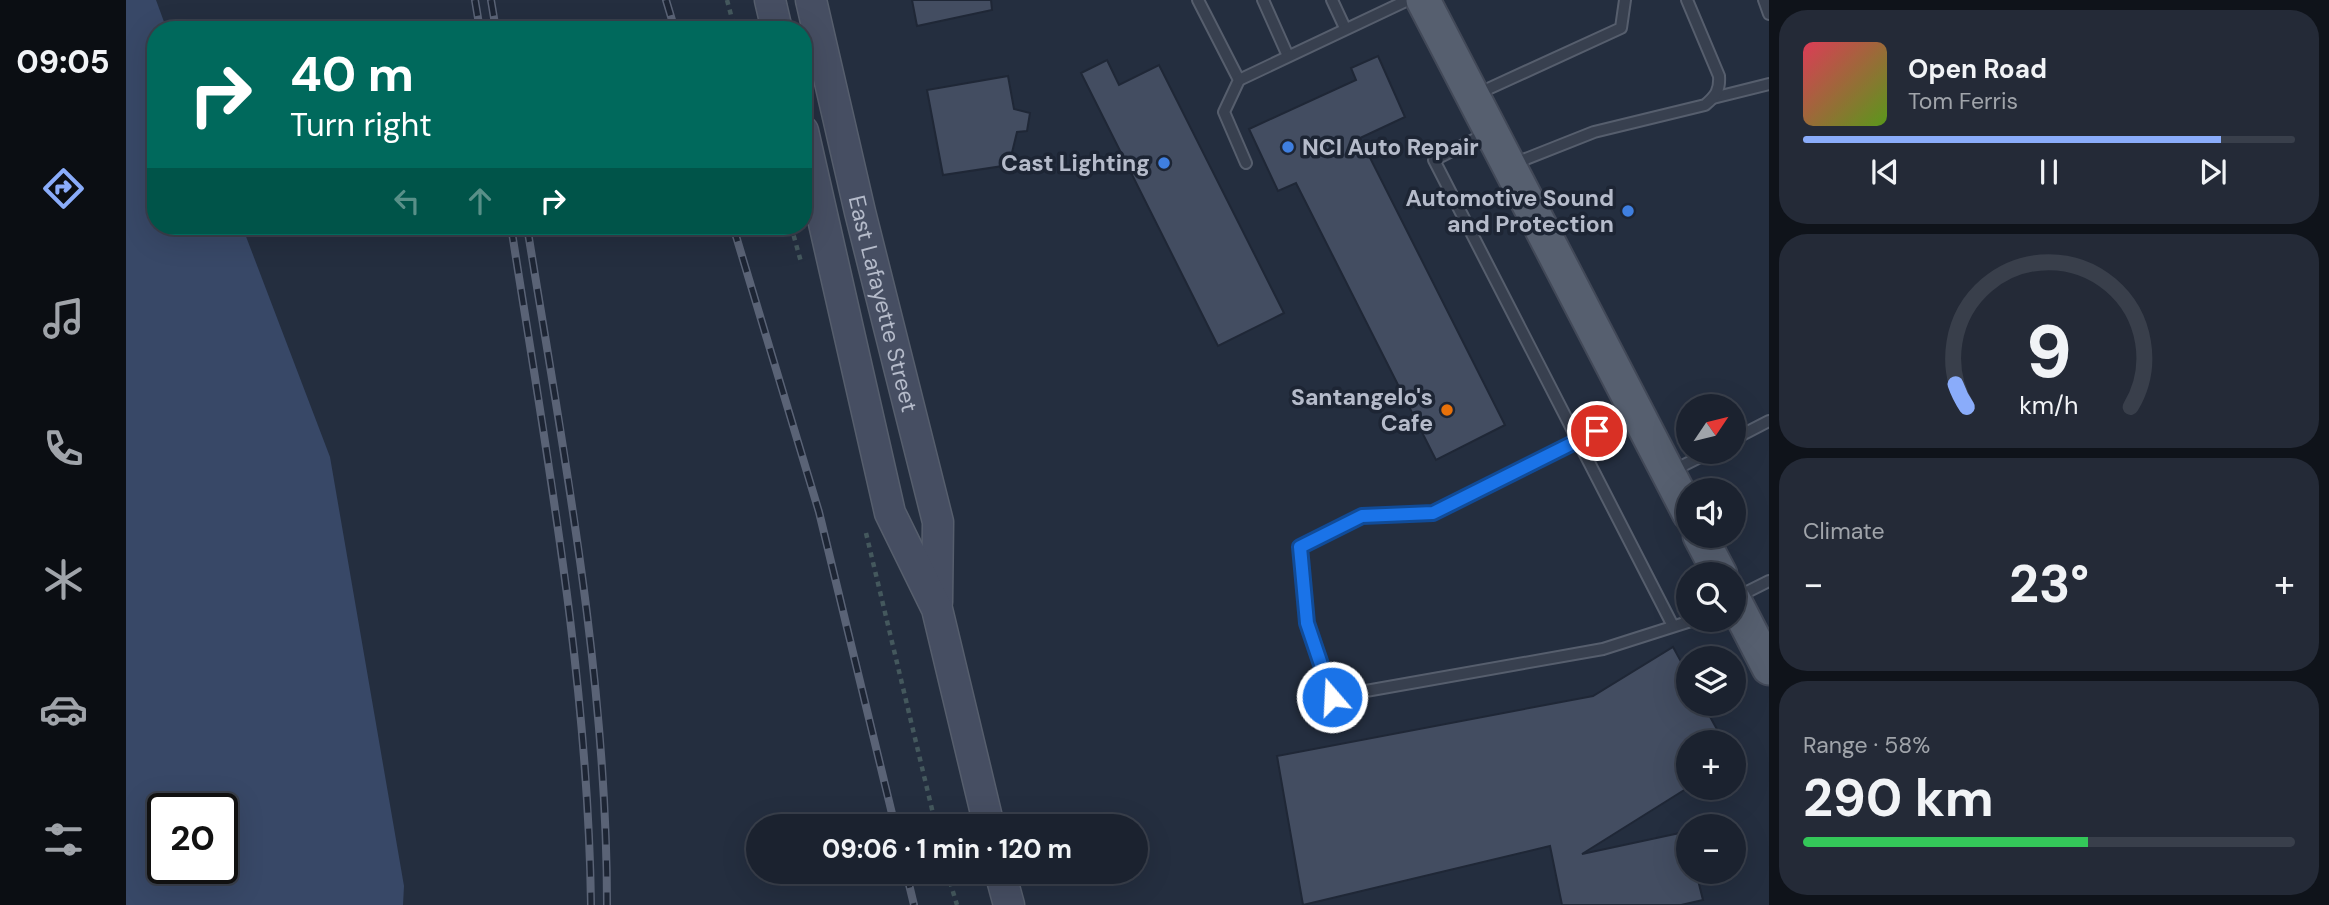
<!DOCTYPE html>
<meta charset="utf-8">
<style>
body{margin:0;font-family:"DM Sans",sans-serif;background:#242a37;color:#f1f3f6;height:100vh;display:flex;flex-direction:column;font-size:26px;white-space:nowrap}
*{box-sizing:border-box;margin:0}
p{font-size:23px;color:#a0a4aa}
.icon{flex:none;width:38px;height:38px;fill:none;stroke:currentColor;stroke-width:2;stroke-linecap:round;stroke-linejoin:round}
.map{position:relative;flex:1;overflow:hidden}
.drawer{display:flex;flex-direction:column;gap:10px;padding:10px;background:#0f131a;width:560px}
.drawer>*{flex:none}
.hud{position:absolute;left:21px;top:21px;width:665px;height:214px;border-radius:28px;box-shadow:0 7px 28px #0002,0 0 0 2px #393f4b;background:#00695c;color:#fff;overflow:hidden}
.needle{width:46px;rotate:55deg}
.fabs{position:absolute;left:1550px;top:394px;display:grid;gap:14px}
.fabs a{display:grid;place-items:center;width:70px;height:70px;border-radius:50%;background:#1b222f;box-shadow:0 7px 28px #0002,0 0 0 2px #393f4b;font-size:35px}
.speed{position:absolute;left:21px;top:793px;display:flex;gap:14px;font-size:35px;font-weight:700;text-align:center}
.speed>*{display:grid;place-content:center;width:91px;height:91px;border-radius:50%;background:#1b222f;box-shadow:0 7px 28px #0002,0 0 0 2px #393f4b;line-height:1}
.speed .limit{border:4px solid #111;border-radius:10px;background:#fff;color:#111}
.pin{position:absolute;display:grid;place-items:center;width:60px;height:60px;color:#fff;margin:-30px;border:4px solid #fff;border-radius:50%;box-shadow:0 2px 7px #0007}
.me{position:absolute;width:77px;margin:-38px;rotate:341deg;stroke-linejoin:round;filter:drop-shadow(0 0 5px #0008)}
.turn{display:flex;align-items:center;gap:24px;height:147px;padding:0 28px;font-size:32px}
.turn .icon{width:91px;height:91px;stroke-width:2.5}
.turn b{display:block;font-size:49px;line-height:60px}
.lanes{display:flex;align-items:center;height:66px;padding:0 28px;background:#0003;justify-content:center;gap:35px;direction:ltr}
.lanes .off{opacity:.35}
.big{font-size:52px;font-weight:700;line-height:1.1}
.drawer .widget{flex:1;display:flex;flex-direction:column;justify-content:center;gap:10px;min-width:0;padding:0 24px;border-radius:28px;background:#242a37}
.drawer .dial{align-items:center;gap:0}
.dial svg{height:182px;overflow:visible;fill:none;stroke:#393f4b;stroke-width:7;stroke-linecap:round;text-anchor:middle}
.dial text{fill:#f1f3f6;stroke:none}
.song{display:flex;align-items:center;gap:21px}
.cover{width:84px;height:84px;border-radius:10px;background:linear-gradient(135deg,hsl(350 70% 55%),hsl(90 70% 35%))}
.played{height:7px;border-radius:4px;background:linear-gradient(90deg,#8aacfa 85%,#393f4b 85%)}
.keys{display:flex;justify-content:space-around;direction:ltr}
.heat{display:flex;justify-content:space-between;align-items:center;font-size:38px;direction:ltr}
.charge{height:10px;border-radius:5px;background:linear-gradient(90deg,#34c759 58%,#393f4b 0)}
.trip{position:absolute;left:620px;top:814px;width:402px;height:70px;border-radius:35px;background:#1b222f;box-shadow:0 7px 28px #0002,0 0 0 2px #393f4b;font-weight:700;line-height:70px;text-align:center}
main{display:flex;flex:1;min-height:0}
.menu{display:flex;flex-direction:column;width:126px;justify-content:space-around;align-items:center;background:#0b0e13;color:#a0a4aa}
.menu .icon{width:49px;height:49px}
.menu .active{color:#8aacfa}
.menu b{font-size:32px;color:#f1f3f6}
.map>svg:first-child{display:block}
</style>
<main>
<nav class="menu">
<b>09:05</b>
<svg class="icon active" aria-label="directions" viewBox="0 0 24 24"><path d="M12 3l9 9-9 9-9-9zM9 14v-3h6M13 9l2 2-2 2"/></svg>
<svg class="icon" aria-label="music" viewBox="0 0 24 24"><path d="M9 18V5l10-2v13"/><circle cx="6" cy="18" r="3"/><circle cx="16" cy="16" r="3"/></svg>
<svg class="icon" aria-label="phone" viewBox="0 0 24 24"><path d="M5 4h4l2 5-3 2q2 4 5 5l2-3 5 2v4C11 20 4 13 5 4z"/></svg>
<svg class="icon" aria-label="climate" viewBox="0 0 24 24"><path d="M12 3v18M4 7l16 10M4 17L20 7"/></svg>
<svg class="icon" aria-label="car" viewBox="0 0 24 24"><path d="M5 17H2v-5l4-1 3-4h7l3 4 3 1v5h-3M9 17h6M6 11h13"/><circle cx="7" cy="17" r="2"/><circle cx="17" cy="17" r="2"/></svg>
<svg class="icon" aria-label="filters" viewBox="0 0 24 24"><path d="M4 7h16M4 17h16"/><circle cx="9" cy="7" r="2"/><circle cx="15" cy="17" r="2"/></svg>
</nav>
<div class="map">
<svg width="1643" height="905" viewBox="0 0 1643 905">
<rect width="100%" height="100%" fill="#242e3f"/>
<path fill="#384867" fill-rule="evenodd" d="M0 0H30L41 30H30V226H116L204 457 278 886 277 905H0ZM37 808H96V868H37Z"/>
<g fill="#434d61" stroke="#1f2736" stroke-width="2">
<polygon points="786,0 865,0 866,10 791,26"/>
<polygon points="1252,56 1279,117 1234,138 1379,425 1310,460 1170,183 1152,191 1123,129 1230,80 1225,68"/>
<polygon points="981,60 993,85 1033,65 1158,313 1092,346 955,73"/>
<polygon points="882,76 888,109 904,113 901,131 891,132 883,165 817,175 801,90"/>
<polygon points="1547,647 1563,676 1563,704 1577,704 1598,742 1563,742 1563,787 1456,854 1563,831 1563,872 1570,872 1577,900 1555,905 1436,905 1424,846 1177,905 1151,756 1467,696"/>
</g>
<g fill="none" stroke-linecap="round" stroke-linejoin="round">
<g stroke="#565e6d" stroke-width="14">
<g id="lane">
<polyline points="1072,0 1113,80 1098,112 1120,163"/>
<polyline points="1137,0 1162,56"/>
<polyline points="1206,0 1219,28"/>
<polyline points="1638,0 1643,14"/>
<polyline points="1113,80 1282,0"/>
<polyline points="1351,94 1495,28 1499,0"/>
<polyline points="1587,98 1643,84"/>
<polyline points="1363,132 1308,160 1547,626"/>
<path d="M1387 164 1468 132 1579 105C1590 96 1594 90 1593 76L1561 0"/>
<polyline points="1507,413 1307,513 1236,516 1174,547 1181,623 1206,697 1477,649 1568,620"/>
<polyline points="1608,439 1643,421"/>
<polyline points="1546,471 1584,452"/>
<polyline points="1611,597 1643,581"/>
</g>
</g>
<g stroke="#565e6d" stroke-width="33">
<g id="secondary">
<polyline points="644,0 651,30"/>
<path id="s1" d="M685 0 734 212 812 522 811 602"/>
<polyline points="677,131 764,513 811,609 863,826"/>
<polyline points="874,872 883,905"/>
</g>
</g>
<g stroke="#424958" stroke-width="37">
<g id="primary">
<polyline points="1297,0 1563,513"/>
<polyline points="1574,536 1594,574"/>
<polyline points="1608,600 1643,668"/>
</g>
</g>
<g stroke="#44585d" stroke-width="4.5" stroke-dasharray="5 5" stroke-linecap="butt">
<polyline points="601,0 609,30"/>
<polyline points="665,226 675,262"/>
<polyline points="740,533 810,826"/>
<polyline points="821,872 831,905"/>
</g>
<use href="#lane" stroke="#38404f" stroke-width="10"/>
<use href="#secondary" stroke="#464e62" stroke-width="30"/>
<use href="#primary" stroke="#565f6f" stroke-width="33"/>
<g stroke="#5a6376" stroke-width="8">
<g id="rail">
<polyline points="349,0 354,30"/>
<polyline points="365,0 370,30"/>
<polyline points="540,0 549,30"/>
<path d="M385 226C420 452 462 676 465 905"/>
<path d="M401 226C437 450 481 677 481 905"/>
<polyline points="607,226 693,512 769,826"/>
<polyline points="780,872 788,905"/>
</g>
</g>
<use href="#rail" stroke="#1d2534" stroke-width="5" stroke-dasharray="16" stroke-linecap="butt"/>
</g>
<g fill="none" stroke-linecap="round" stroke-linejoin="round">
<g stroke="#114b97" stroke-width="18">
<polyline id="route" points="1206,697 1181,623 1174,547 1236,516 1307,513 1471,431"/>
</g>
<use href="#route" stroke="#1a73e8" stroke-width="12"/>
</g>
<g fill="#3f7fe0" stroke="#1d2534" stroke-width="2.5">
<circle cx="1162" cy="147" r="7"/>
<circle cx="1038" cy="163" r="7"/>
<circle cx="1502" cy="211" r="7"/>
</g>
<circle fill="#e8710a" stroke="#1d2534" stroke-width="2.5" cx="1321" cy="410" r="7"/>
<g text-anchor="middle" dominant-baseline="central" stroke-width="7" stroke-linejoin="round" paint-order="stroke">
<g font-size="23" font-weight="bold" fill="#b5bbca" stroke="#1d2534" text-anchor="end">
<text x="1176" y="147" text-anchor="start">NCI Auto Repair</text>
<text x="1024" y="163">Cast Lighting</text>
<text x="1488" y="198">Automotive Sound<tspan x="1488" dy="26">and Protection</tspan></text>
<text x="1307" y="397">Santangelo's<tspan x="1307" dy="26">Cafe</tspan></text>
</g>
<g font-size="23" fill="#b5bbca" stroke="#1d2534">
<text stroke="none"><textPath href="#s1" startOffset="312">East Lafayette Street</textPath></text>
</g>
</g>
</svg>
<div class="fabs">
<a><svg class="needle" viewBox="-14 -14 28 28"><path d="M0-13l5 13h-10z" fill="#e53935"/><path d="M0 13l5-13h-10z" fill="#a0a4aa"/></svg></a>
<a><svg class="icon" aria-label="sound" viewBox="0 0 24 24"><path d="M4 9h4l5-4v14l-5-4H4zM17 9q2 3 0 6"/></svg></a>
<a><svg class="icon" aria-label="search" viewBox="0 0 24 24"><circle cx="10" cy="10" r="6"/><path d="M15 15l6 6"/></svg></a>
<a><svg class="icon" aria-label="layers" viewBox="0 0 24 24"><path d="M12 4l9 5-9 5-9-5zM3 14l9 5 9-5"/></svg></a>
<a>+</a>
<a>−</a>
</div>
<div class="speed"><div class="limit">20</div></div>
<div class="pin" style="left:1471px;top:431px;background:#d93025"><svg class="icon" aria-label="arrive" viewBox="0 0 24 24"><path d="M6 21V4h12l-3 4 3 4H6"/></svg></div>
<svg class="me" style="left:1206px;top:697px" viewBox="-20 -20 40 40"><circle r="17" fill="#1a73e8" stroke="#fff" stroke-width="3"/><path d="M0-11L8 9 0 5-8 9z" fill="#fff"/></svg>
<div class="trip">09:06 · 1 min · 120 m</div>
<div class="hud">
<div class="turn"><svg class="icon" aria-label="right" viewBox="0 0 24 24"><path d="M7 20v-9h11M14 6l5 5-5 5"/></svg><div><b>40 m</b>Turn right</div></div>
<div class="lanes"><svg class="icon off" aria-label="left" viewBox="0 0 24 24"><path d="M17 20v-9H6M10 6l-5 5 5 5"/></svg><svg class="icon off" aria-label="ahead" viewBox="0 0 24 24"><path d="M12 20V5M6 11l6-6 6 6"/></svg><svg class="icon" aria-label="right" viewBox="0 0 24 24"><path d="M7 20v-9h11M14 6l5 5-5 5"/></svg></div>
</div>
</div>
<section class="drawer">
<div class="widget">
<div class="song"><i class="cover"></i><div><b>Open Road</b><p>Tom Ferris</p></div></div>
<div class="played"></div>
<div class="keys"><svg class="icon" aria-label="previous" viewBox="0 0 24 24"><path d="M18 5L8 12l10 7zM5 5v14"/></svg><svg class="icon" aria-label="pause" viewBox="0 0 24 24"><path d="M8 5v14M16 5v14"/></svg><svg class="icon" aria-label="next" viewBox="0 0 24 24"><path d="M6 5l10 7-10 7zM19 5v14"/></svg></div>
</div>
<div class="widget dial"><svg viewBox="0 0 100 80">
<path d="M14 69A42 42 0 1 1 86 69"/>
<path d="M14 69A42 42 0 0 1 9 59" stroke="#8aacfa"/>
<text x="50" y="56" font-size="32" font-weight="700">9</text>
<text x="50" y="72" font-size="11">km/h</text>
</svg></div>
<div class="widget"><p>Climate</p>
<div class="heat"><a>−</a><b class="big">23°</b><a>+</a></div>
</div>
<div class="widget"><p>Range · 58%</p><b class="big">290 km</b><div class="charge"></div></div>
</section>
</main>
